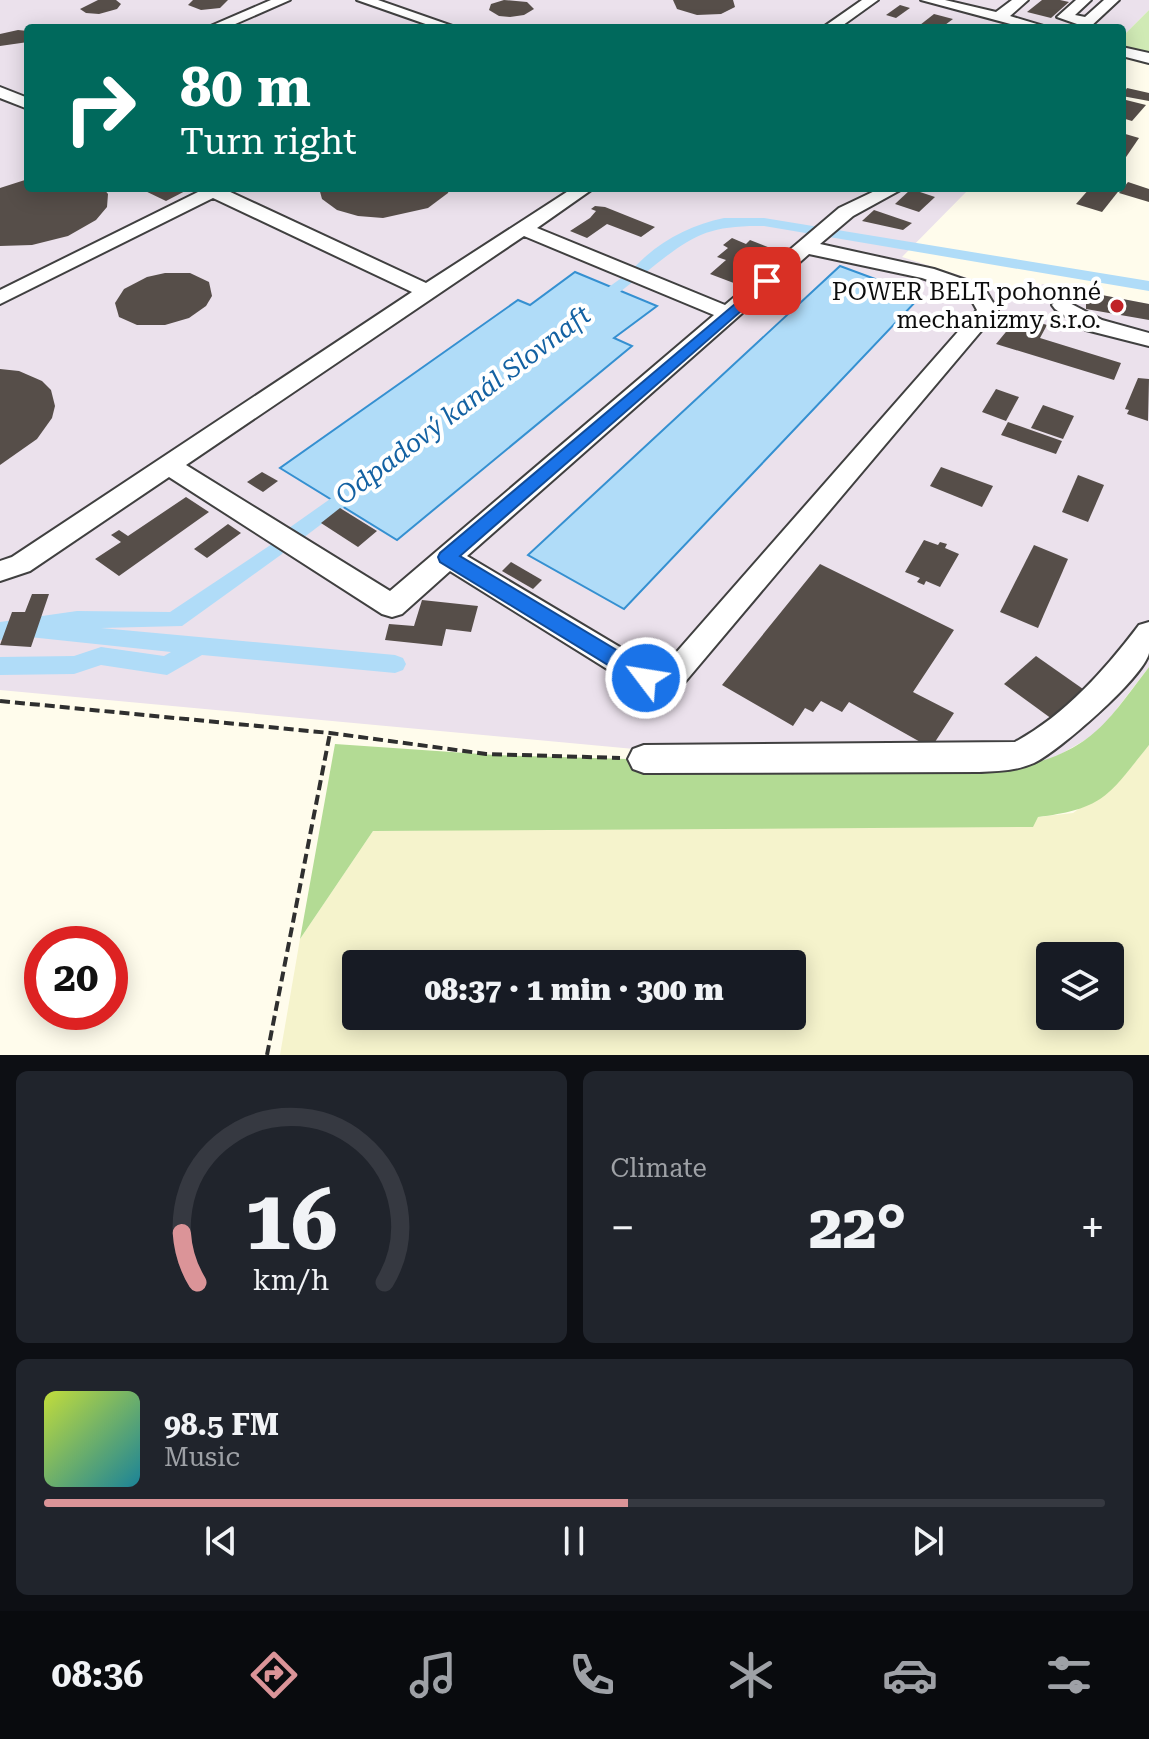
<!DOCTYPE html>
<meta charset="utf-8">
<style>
body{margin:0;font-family:"Roboto Serif",serif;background:#20242c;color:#f1f3f6;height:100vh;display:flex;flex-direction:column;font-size:30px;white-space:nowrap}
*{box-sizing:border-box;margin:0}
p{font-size:26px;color:#9ea1a6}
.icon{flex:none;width:44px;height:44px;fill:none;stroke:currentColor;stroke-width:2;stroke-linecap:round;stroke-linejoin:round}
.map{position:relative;height:1055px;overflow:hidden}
.panel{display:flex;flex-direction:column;gap:16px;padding:16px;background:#0d0f14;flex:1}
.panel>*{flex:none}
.banner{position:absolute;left:24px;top:24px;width:1102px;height:168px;border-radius:8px;box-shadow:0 4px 20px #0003;background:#00695c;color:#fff;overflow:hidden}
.tools{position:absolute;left:1036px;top:942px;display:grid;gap:16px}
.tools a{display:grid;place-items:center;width:88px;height:88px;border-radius:8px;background:#171b24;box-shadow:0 4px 20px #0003;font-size:40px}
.speed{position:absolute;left:24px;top:926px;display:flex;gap:16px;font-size:40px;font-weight:700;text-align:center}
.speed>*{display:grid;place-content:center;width:104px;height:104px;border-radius:50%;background:#171b24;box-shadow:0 4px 20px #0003;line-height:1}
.speed .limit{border:12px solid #d22;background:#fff;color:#111}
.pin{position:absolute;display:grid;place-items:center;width:68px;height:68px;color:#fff;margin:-34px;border-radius:16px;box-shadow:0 4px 12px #0006}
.me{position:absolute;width:88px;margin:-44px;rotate:301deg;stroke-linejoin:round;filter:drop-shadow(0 0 6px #0008)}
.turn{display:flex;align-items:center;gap:28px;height:168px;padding:0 24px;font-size:36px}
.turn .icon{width:104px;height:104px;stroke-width:2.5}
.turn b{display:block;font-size:56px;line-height:68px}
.big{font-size:60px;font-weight:800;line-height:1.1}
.panel .widget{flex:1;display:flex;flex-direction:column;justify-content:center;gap:12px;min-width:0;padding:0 28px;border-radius:12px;background:#20242c}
.panel .dial{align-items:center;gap:0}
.dial svg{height:208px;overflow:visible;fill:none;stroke:#363941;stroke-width:7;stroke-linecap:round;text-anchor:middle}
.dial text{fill:#f1f3f6;stroke:none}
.song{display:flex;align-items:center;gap:24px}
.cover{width:96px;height:96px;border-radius:12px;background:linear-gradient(135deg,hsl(70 70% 55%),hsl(190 70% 35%))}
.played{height:8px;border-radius:4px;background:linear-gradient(90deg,#db9498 55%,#363941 55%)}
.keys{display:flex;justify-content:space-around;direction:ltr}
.heat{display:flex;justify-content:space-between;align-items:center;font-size:44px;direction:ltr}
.panel .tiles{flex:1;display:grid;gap:16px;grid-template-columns:1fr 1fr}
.widget:last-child{grid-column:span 2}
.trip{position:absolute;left:342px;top:950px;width:464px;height:80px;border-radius:8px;background:#171b24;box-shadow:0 4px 20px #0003;font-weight:800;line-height:80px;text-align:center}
.tab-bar{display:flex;height:128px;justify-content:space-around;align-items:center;background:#090b0e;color:#9ea1a6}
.tab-bar .icon{width:56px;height:56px}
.tab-bar .selected{color:#db9498}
.tab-bar b{font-size:36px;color:#f1f3f6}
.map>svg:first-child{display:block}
</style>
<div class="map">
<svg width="1149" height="1055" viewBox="0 0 1149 1055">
<rect width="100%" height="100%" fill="#fffcec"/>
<polygon fill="#ebe1ec" points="0,0 1149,0 1149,10 1122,37 1122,28 28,28 28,188 970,188 902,257 1021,295 1043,284 1149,304 1149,667 1099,732 1047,762 1006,770 645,750 0,690"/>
<path fill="#f5f3cc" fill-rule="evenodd" d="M1149 745V1055H280L300 939 373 831 781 826 1038 817 1073 813 1124 776ZM1050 956H1110V1016H1050ZM356 964H792V1016H356Z"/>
<polygon fill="#d0eab5" points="1149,10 1149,54 1122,48 1122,37"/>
<path fill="#b3db94" d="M1149 667V745C1109 795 1104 809 1038 817L1033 827 373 831 300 939 335 744 495 755 1006 770C1088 753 1101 731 1149 667Z"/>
<g fill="#b0dcf8" stroke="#3590d1" stroke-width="2">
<polygon points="840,266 921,296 624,609 528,555"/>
<polygon points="575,272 657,306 614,338 632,346 397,540 280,468 518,300 530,305"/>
</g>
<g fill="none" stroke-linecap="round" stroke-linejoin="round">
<g fill="#b0dcf8" fill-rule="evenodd">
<path d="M724 218H764L1149 281V291L764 226C705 225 690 237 645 273L640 275 632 270C656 243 689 225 724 218Z"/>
<polygon points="630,272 635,274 635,280 601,307 589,307 589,301"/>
<polygon points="357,480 364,482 367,487 364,492 303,538 289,538 286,533 289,528"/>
<polygon points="275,542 282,544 285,549 282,554 182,626 101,628 395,655 403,658 406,664 403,670 395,673 202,655 167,675 101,665 74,674 0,675 0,657 74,656 101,647 164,656 171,652 20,636 0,640 0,622 77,611 170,612"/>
</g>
</g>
<g fill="#564e49">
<polygon points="98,0 116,0 121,4 117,9 99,14 86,13 80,9"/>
<polygon points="193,0 228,0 220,8 201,10 188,5"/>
<polygon points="504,0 527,2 534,9 524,15 510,17 499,16 489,10 491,4"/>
<polygon points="673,0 733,0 735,7 721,14 697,15 677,9"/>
<polygon points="1042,0 1060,0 1069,2 1051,18 1027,12"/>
<polygon points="900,5 910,8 896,18 886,15"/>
<polygon points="934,14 953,19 941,28 920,25"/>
<polygon points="18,30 28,31 28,42 0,46 0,34"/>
<polygon points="1127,88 1149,93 1149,101 1122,96"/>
<polygon points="1122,99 1146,105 1132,121 1122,118"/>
<polygon points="1122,133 1139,138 1122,163"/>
<polygon points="28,179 28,188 103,188 108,194 107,207 96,220 68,236 32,245 0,246 0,188"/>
<polygon points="1128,182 1149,189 1149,202 1119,193"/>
<polygon points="139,188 191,188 166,201"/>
<polygon points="319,188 450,188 448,193 428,208 383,218 358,216 337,210 322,199"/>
<polygon points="1090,188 1121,188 1102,212 1076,204"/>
<polygon points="911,189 935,197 919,212 895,204"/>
<polygon points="595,206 605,207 655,227 641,237 607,224 587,238 570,231 590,218 596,211 591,209"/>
<polygon points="874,210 912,223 903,230 862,221"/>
<polygon points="732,238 746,244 750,240 778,251 739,285 710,274 726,260 717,257 728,248 723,245"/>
<polygon points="165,273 190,273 209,282 212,296 206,306 189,318 165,325 137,325 119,317 115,303 124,289 147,277"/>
<polygon points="1086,292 1149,304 1149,320 1086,309"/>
<polygon points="1019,316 1047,325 1040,338 1121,363 1114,380 996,344"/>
<polygon points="0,369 19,371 42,381 51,390 55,406 52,418 37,439 0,465"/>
<polygon points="1138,378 1149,379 1148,421 1127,414 1129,410 1125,409"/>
<polygon points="996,389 1019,397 1006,421 982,412"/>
<polygon points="1043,405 1074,416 1063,439 1031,428"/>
<polygon points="1008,422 1062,441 1056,454 1001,435"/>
<polygon points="941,467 993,486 982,507 930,486"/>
<polygon points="262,472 278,481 263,492 247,482"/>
<polygon points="1078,475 1104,485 1088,522 1062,512"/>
<polygon points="186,497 209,512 119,576 95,559 121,542 111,535 119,530 128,536"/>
<polygon points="340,508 377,531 358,547 321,523"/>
<polygon points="228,524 241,533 207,558 194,549"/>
<polygon points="924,540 938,545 940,542 947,544 945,548 959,554 940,587 926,581 924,585 917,582 920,578 905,572"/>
<polygon points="1034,545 1068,559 1038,628 1000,612"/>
<polygon points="511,562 542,580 533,589 502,571"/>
<polygon points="820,564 954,630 913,692 954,713 931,748 849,702 842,712 821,701 813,712 805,708 793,726 722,685"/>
<polygon points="32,594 49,594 31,647 0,645 12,612 25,612"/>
<polygon points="422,600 478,606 471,632 446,629 442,646 385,640 389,624 414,626"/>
<polygon points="1036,656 1083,689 1052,719 1004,684"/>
</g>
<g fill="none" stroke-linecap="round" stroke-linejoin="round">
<g stroke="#404040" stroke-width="4">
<g id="minor">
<polygon points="271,0 290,0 226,28 206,28"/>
<polygon points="357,0 378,0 458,28 437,28"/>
<polygon points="862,0 878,0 839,28 822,28"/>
<polygon points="921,0 945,0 996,12 1012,0 1028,0 1010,16 1050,28 1025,28"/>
<polygon points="1076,0 1091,0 1075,15 1085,17 1104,0 1119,0 1089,28 1074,28 1077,24 1057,17"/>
<polygon points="1122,47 1149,53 1149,63 1122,56"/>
<polygon points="0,87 28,98 28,109 0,98"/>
<path d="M198 188H228L226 190 426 283 573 188H594L537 228 725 305 839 208 881 188H904L853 216 820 244 934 269 983 286 998 311 685 682C670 688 651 692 636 687L450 571 402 614 392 617 382 614 169 477 30 571 0 581V561L12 557 412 292 213 198 0 304V290L200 191ZM524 236 714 315 390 591 186 465ZM809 254 922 278 968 294 977 310 667 663 650 665 467 556Z"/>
<polygon points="1062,299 1102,320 1149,333 1149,346 1086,330 1055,309 1052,305 1055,301"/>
<path d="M1149 622C1149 631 1149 644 1149 653 1144 677 1058 752 1034 763 1016 771 998 771 979 772L644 773 633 769 628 759 633 749 644 745 1015 742C1065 715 1105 670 1139 625Z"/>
</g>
</g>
<g stroke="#2f2f2f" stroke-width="4" stroke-dasharray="10 5" stroke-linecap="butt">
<polyline points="0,701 330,733 486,754 620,758"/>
<polyline points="267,1055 330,733"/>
</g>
<use href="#minor" fill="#fff" fill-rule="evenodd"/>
</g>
<polygon fill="#1a73e8" stroke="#114b97" stroke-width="2" points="767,277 772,278 772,284 460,556 653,672 656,678 653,684 646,686 639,684 440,562 438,557 440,553"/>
<circle fill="#c02126" stroke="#fff" stroke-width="3" cx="1117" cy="306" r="8"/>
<g text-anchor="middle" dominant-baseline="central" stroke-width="8" stroke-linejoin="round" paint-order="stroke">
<g font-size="24" fill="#0d0d0d" stroke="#fff" text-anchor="end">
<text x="1101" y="292">POWER BELT pohonné<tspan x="1101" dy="28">mechanizmy s.r.o.</tspan></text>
</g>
<g font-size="26" font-style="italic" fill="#1361a2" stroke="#fff">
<text transform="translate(463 405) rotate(-37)">Odpadový kanál Slovnaft</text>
</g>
</g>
</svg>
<div class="tools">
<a><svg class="icon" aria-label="layers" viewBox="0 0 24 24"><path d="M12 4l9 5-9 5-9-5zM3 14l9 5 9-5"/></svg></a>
</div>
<div class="speed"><div class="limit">20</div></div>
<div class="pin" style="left:767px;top:281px;background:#d93025"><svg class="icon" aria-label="arrive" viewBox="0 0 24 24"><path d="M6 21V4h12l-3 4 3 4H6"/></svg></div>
<svg class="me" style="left:646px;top:678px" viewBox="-20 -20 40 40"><circle r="17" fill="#1a73e8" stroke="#fff" stroke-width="3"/><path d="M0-11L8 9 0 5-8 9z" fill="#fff"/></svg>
<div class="trip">08:37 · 1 min · 300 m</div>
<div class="banner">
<div class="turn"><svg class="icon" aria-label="right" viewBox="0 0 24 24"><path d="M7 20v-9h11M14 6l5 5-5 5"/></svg><div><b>80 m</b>Turn right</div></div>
</div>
</div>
<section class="panel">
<div class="tiles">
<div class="widget dial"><svg viewBox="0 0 100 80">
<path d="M14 69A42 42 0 1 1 86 69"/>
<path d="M14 69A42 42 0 0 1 8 50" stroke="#db9498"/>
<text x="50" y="56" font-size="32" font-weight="700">16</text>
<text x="50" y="72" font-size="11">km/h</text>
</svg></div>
<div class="widget"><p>Climate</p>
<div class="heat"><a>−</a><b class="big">22°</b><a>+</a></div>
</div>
<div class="widget">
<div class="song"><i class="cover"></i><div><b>98.5 FM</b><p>Music</p></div></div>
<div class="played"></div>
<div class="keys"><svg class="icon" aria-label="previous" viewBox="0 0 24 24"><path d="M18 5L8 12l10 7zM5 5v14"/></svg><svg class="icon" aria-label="pause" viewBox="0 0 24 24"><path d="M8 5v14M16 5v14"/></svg><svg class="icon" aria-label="next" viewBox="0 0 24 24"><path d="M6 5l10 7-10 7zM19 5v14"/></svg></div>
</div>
</div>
</section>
<nav class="tab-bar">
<b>08:36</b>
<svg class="icon selected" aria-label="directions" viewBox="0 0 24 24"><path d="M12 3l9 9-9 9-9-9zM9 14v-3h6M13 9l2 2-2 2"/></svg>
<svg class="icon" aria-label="music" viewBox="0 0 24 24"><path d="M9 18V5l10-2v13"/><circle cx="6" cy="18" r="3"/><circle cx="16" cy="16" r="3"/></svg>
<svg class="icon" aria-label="phone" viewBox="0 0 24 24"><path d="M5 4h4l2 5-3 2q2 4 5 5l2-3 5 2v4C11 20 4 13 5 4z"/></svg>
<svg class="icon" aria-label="climate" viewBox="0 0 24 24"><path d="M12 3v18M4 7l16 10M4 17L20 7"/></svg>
<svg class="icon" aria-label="car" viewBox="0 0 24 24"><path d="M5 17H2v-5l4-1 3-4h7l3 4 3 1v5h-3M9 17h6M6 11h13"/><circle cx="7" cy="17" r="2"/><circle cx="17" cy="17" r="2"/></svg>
<svg class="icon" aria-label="filters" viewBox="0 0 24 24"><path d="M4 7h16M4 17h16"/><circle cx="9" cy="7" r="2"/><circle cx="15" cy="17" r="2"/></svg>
</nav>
